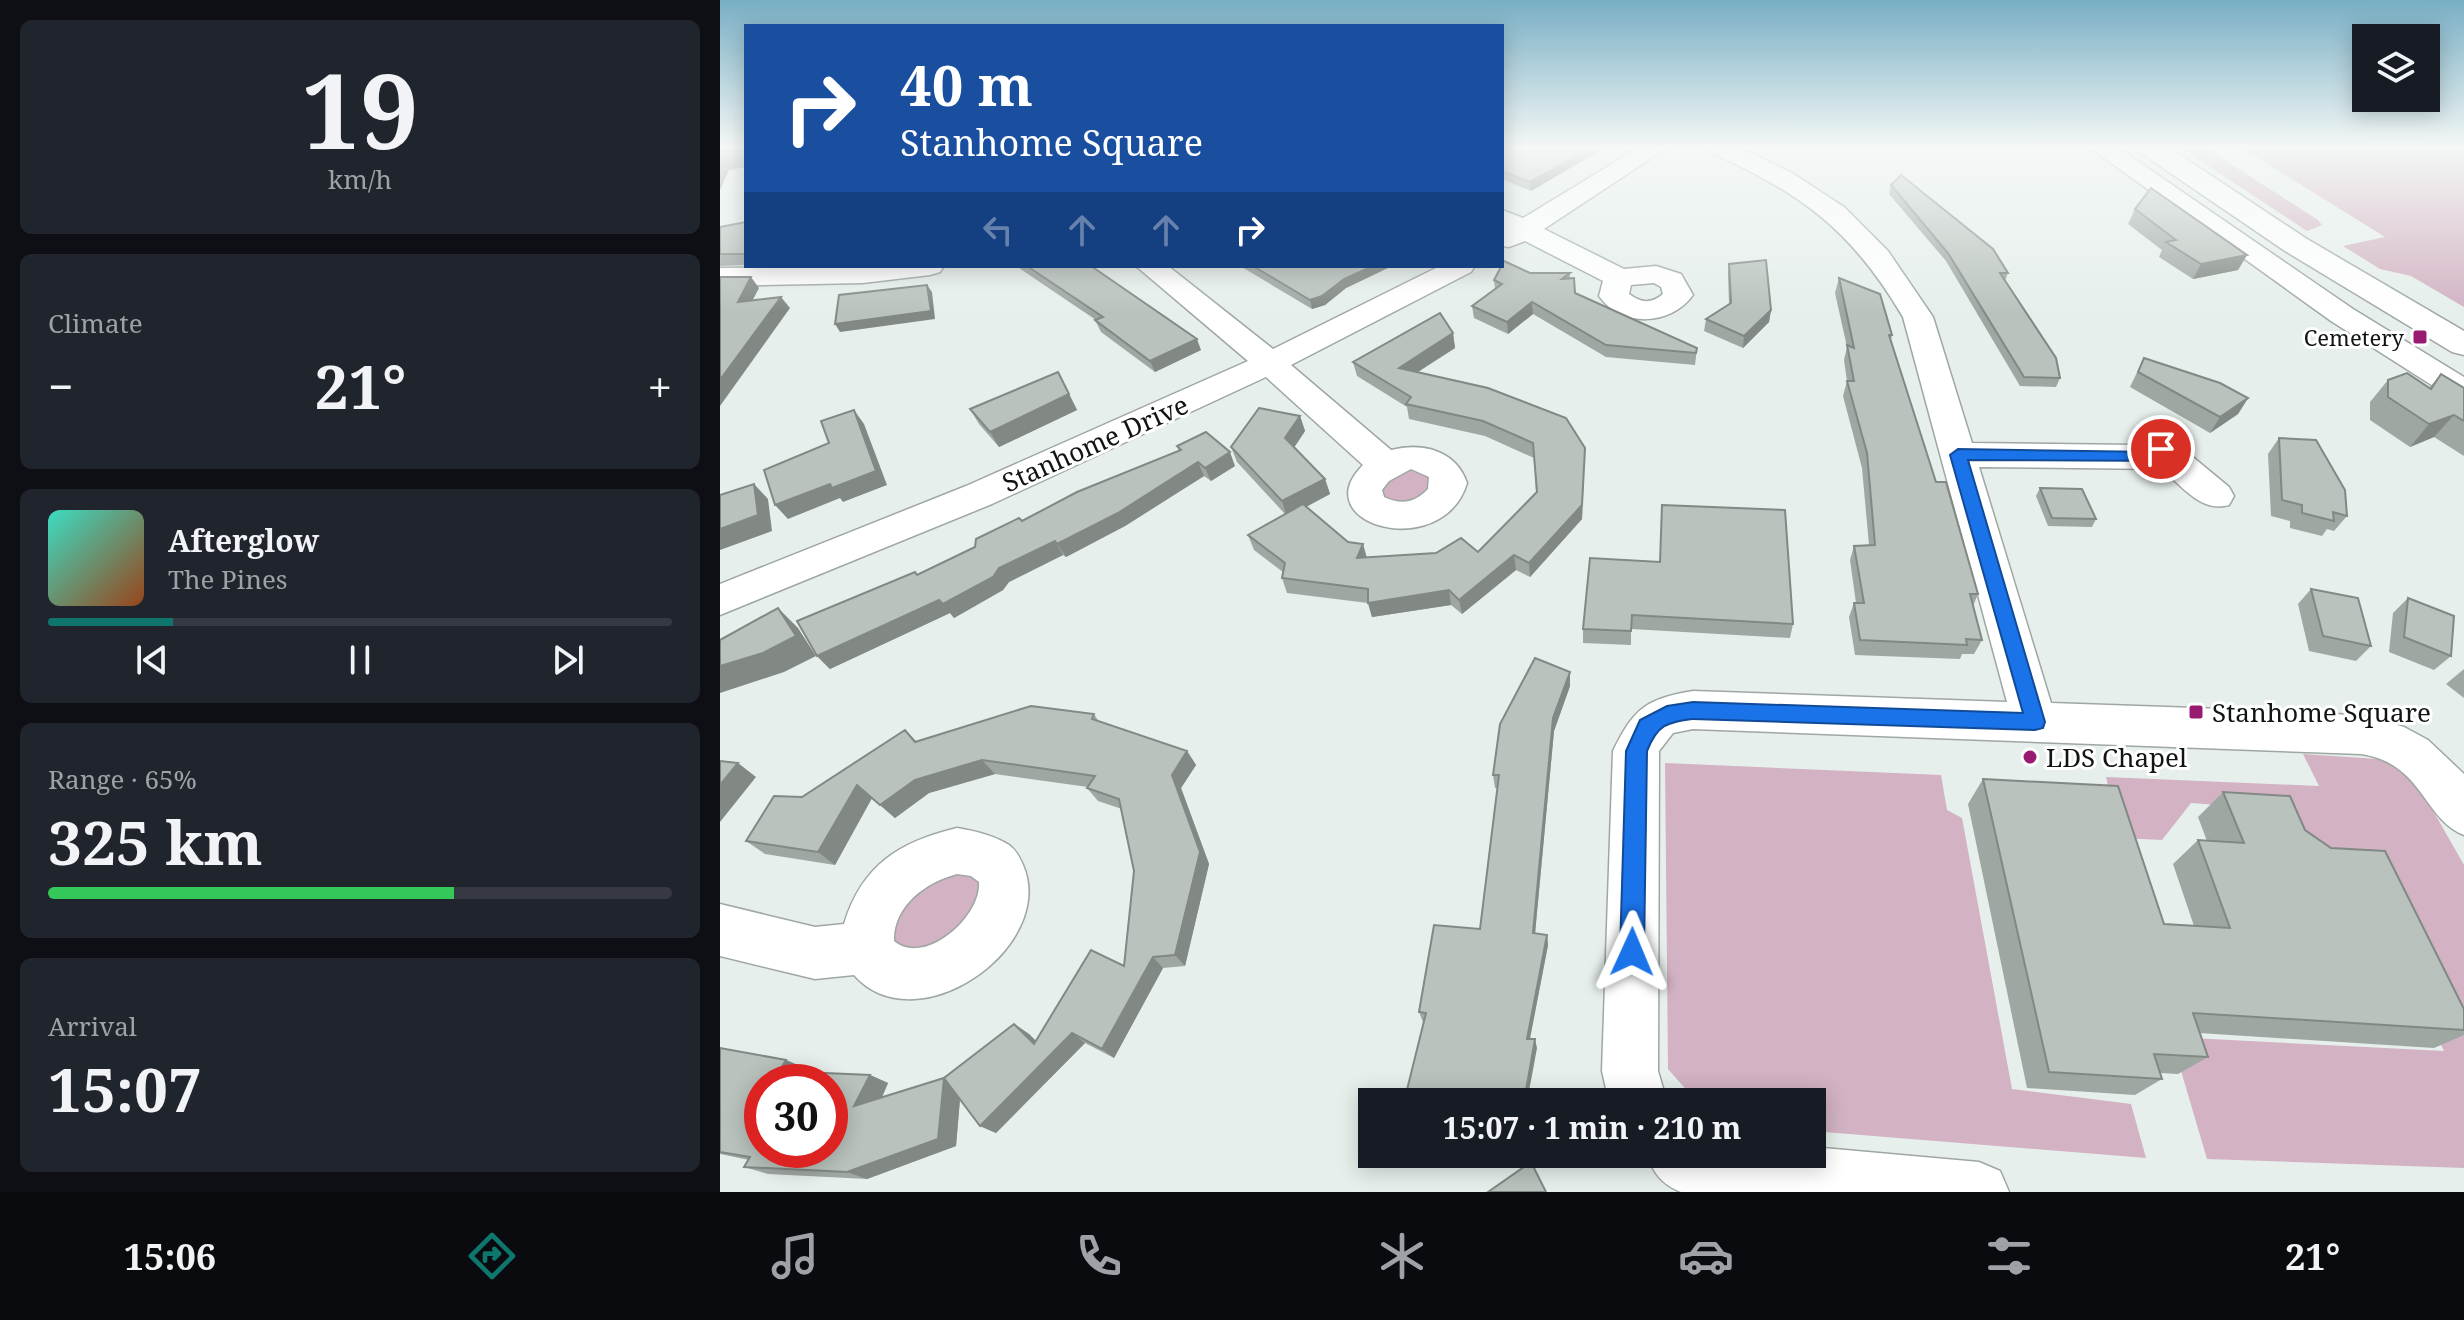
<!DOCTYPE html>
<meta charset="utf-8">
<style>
body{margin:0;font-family:"Noto Serif",serif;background:#20242c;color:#f1f3f6;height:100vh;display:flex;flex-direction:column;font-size:30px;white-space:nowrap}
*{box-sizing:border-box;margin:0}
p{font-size:26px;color:#9ea1a6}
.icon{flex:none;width:44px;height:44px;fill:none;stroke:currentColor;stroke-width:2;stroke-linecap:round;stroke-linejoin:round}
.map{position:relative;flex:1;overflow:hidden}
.panel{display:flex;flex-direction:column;gap:20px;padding:20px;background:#0d0f14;width:720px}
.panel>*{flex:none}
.banner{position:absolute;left:24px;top:24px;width:760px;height:244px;border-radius:0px;box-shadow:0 4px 20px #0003;background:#1a4fa0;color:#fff;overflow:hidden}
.controls{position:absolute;left:1632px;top:24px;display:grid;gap:16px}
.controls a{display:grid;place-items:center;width:88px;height:88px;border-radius:0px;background:#171b24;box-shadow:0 4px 20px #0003;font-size:40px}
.speed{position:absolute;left:24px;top:1064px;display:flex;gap:16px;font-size:40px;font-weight:700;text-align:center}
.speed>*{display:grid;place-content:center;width:104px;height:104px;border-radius:50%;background:#171b24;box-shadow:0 4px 20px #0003;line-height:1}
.speed .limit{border:12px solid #d22;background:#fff;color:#111}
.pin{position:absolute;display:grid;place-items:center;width:68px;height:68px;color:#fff;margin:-34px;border:4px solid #fff;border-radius:50%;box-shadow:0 2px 8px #0007}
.me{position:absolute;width:88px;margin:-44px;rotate:1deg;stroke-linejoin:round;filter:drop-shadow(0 0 6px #0008)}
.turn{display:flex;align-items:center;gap:28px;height:168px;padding:0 24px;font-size:36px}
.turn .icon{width:104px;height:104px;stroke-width:2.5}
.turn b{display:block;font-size:56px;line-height:68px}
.lanes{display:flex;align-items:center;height:76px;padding:0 24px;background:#0003;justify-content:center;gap:40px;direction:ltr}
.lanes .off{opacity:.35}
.big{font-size:60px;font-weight:700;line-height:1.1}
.panel .card{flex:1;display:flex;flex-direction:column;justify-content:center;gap:12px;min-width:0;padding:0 28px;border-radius:12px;background:#20242c}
.panel .dial{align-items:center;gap:0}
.dial b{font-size:104px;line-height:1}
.song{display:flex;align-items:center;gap:24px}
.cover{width:96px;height:96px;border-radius:12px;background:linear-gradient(135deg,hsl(170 70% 55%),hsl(20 70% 35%))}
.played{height:8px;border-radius:4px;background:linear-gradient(90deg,#0f766e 20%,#363941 20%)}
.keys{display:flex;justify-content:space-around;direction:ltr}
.heat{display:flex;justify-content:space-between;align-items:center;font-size:44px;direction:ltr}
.charge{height:12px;border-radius:6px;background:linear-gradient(90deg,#34c759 65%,#363941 0)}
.trip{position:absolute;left:638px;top:1088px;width:468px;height:80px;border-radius:0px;background:#171b24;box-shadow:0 4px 20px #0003;font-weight:700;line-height:80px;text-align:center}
.menu{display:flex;height:128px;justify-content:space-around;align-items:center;background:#090b0e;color:#9ea1a6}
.menu .icon{width:56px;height:56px}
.menu .on{color:#0f766e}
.menu b{font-size:36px;color:#f1f3f6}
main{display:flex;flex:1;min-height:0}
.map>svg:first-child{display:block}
</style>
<main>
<section class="panel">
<div class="card dial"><b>19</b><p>km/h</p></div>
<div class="card"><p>Climate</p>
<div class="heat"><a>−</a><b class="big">21°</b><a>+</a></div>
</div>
<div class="card">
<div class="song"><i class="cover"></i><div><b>Afterglow</b><p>The Pines</p></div></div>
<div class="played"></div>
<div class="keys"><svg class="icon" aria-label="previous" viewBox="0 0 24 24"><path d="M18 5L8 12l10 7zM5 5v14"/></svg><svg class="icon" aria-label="pause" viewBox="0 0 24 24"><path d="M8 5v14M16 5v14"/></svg><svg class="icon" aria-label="next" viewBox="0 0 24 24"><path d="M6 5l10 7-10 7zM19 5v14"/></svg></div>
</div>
<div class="card"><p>Range · 65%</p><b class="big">325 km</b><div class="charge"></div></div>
<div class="card"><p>Arrival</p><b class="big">15:07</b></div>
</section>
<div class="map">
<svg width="1744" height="1192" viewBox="0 0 1744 1192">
<rect width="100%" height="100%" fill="#e6efeb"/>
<g fill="#d2b2c3">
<polygon points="1460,147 1484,147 1598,220 1602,225 1587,231"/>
<polygon points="1520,147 1744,147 1744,307 1691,276 1660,269 1623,246 1665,237"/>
<polygon points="690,466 715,478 705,500 672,505 658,494 661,478"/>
<polygon points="1583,754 1673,760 1703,793 1744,865 1744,1168 1487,1159 1451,1037 1724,1051 1637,873 1561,810 1471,803 1442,840 1400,838 1386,777 1599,786"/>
<polygon points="945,763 1221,775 1227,810 1242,818 1292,1089 1411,1104 1426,1158 1092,1131 1092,1102 977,1102 948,1069"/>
<path d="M251 872 261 880 253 926 201 954 174 943C166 909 195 894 218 873Z"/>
</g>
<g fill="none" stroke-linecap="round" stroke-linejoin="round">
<g stroke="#9fa7a3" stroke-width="3">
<g id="minor">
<path d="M920 147H948L824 229 904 269 936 266 961 274 973 295C951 326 901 328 879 296L883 281 805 241 789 247 782 246 784 230 782 210 803 218ZM934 283 941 287 943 294C931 304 921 303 909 294L911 285Z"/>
<path d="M987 147H1018L1072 173 1124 207 1168 251 1213 317 1252 443 1417 445 1416 442 1421 434 1433 431 1445 434 1509 487 1514 496 1509 505C1481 513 1462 486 1442 469L1259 467 1331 703 1593 712 1651 717 1684 727 1708 740 1744 774V835C1703 819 1703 763 1641 754L973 729 953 733 939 751 938 1071 947 1102H889L882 1071 893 751C914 708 926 699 973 691L1287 702 1183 317C1131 229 1082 194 990 152Z"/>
<polygon points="1369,147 1397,147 1633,309 1744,377 1744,401 1732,398 1611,321"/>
<polygon points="224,266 220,272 210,275 143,283 0,286 0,268"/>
<path d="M416 266H448L553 349 720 266H755L751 272 571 365 671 450C702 442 736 450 747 483 723 563 583 525 643 465L546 377 272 504 0 615V584L246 486 528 361ZM691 469 709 477 708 489C695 503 681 505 664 497L662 490 669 481Z"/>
<path d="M237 828C255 831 273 835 289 845 296 850 300 858 303 865 338 946 197 1046 134 975L95 979 0 956V904L95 927 124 924C142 865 179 842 237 828ZM237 874 251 876 259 882C262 916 205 967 174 941 173 906 206 882 237 874Z"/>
<path d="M1092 1147 1259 1162 1280 1171 1289 1192H961C941 1184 934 1173 926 1154H1092Z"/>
</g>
</g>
<g stroke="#9fa7a3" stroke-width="3">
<polygon id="primary" points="1417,147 1448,147 1587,239 1744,331 1744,355 1732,352 1565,251 1421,153"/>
</g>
<use href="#minor" fill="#fff" fill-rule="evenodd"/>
<use href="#primary" fill="#fff" fill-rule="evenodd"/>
</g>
<g fill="#9fa7a3">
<polygon points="782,147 886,147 811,191 782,179"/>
<polygon points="1171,185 1288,273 1285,281 1340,378 1336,387 1300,386 1226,261 1169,194"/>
<polygon points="1415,209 1527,255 1518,270 1473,279 1439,257 1442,250 1408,224"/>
<polygon points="26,222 26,265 0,266 0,227"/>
<polygon points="1009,264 1051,310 1049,322 1023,348 984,331 986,319 1009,304 1008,275"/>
<polygon points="296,266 371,266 481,350 435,372 381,332 375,320 376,320"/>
<polygon points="520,266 672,266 626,288 605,305 592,309"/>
<polygon points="810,273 850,273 850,278 855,293 977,348 975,365 886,357 813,314 788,334 754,318 752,306 775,289 774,280"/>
<polygon points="1119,278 1172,335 1171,340 1216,482 1258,594 1253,606 1262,640 1254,654 1242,654 1240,659 1135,655 1129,617 1134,603 1136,603 1130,560 1134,546 1149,545 1142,468 1123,396 1127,381 1124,360 1127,347 1115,293"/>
<polygon points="733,333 735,348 697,372 865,448 862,519 810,577 796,570 742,614 731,605 652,617 648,603 567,593 562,578 563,572 534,550 528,535 565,514 517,462 511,447 580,416 585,431 574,447 605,479 610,494 586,507 646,558 758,552 816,492 814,458 765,436 689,419 687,407 637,376 633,362"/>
<polygon points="1424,358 1528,398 1518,414 1490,433 1410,387"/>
<polygon points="338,372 357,410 279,447 259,424 250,409"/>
<polygon points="1721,374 1744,388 1744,456 1714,437 1690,447 1650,420 1650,402 1668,380 1709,388"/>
<polygon points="1559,438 1627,516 1614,531 1607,529 1602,536 1570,528 1570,521 1551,516 1548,454"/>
<polygon points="457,446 515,466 491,481 484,476 405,526 346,557 343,555 289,582 283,590 234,618 230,613 110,669 97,656 197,574 255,547 302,521 459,451"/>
<polygon points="1320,488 1376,519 1372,527 1328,526 1316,496"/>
<polygon points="870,558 1073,624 1070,638 911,629 911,645 863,643 863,629"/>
<polygon points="1591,589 1651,646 1636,661 1589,651 1578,604"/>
<polygon points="1688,598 1731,656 1714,670 1669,652 1673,613"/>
<polygon points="1744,669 1744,698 1726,684"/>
<polygon points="850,686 834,731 815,934 827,935 828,945 810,1039 817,1048 703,1022 699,1012 760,929 777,788 775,788 773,775"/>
<polygon points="374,714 379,722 467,751 476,765 461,788 489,864 465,966 443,968 394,1058 365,1043 276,1133 260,1126 240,1099 236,1146 147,1179 48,1174 24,1167 29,1160 0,1154 0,1048 66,1060 87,1069 85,1072 150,1075 168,1083 162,1098 224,1078 294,1024 309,1034 316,1041 404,966 414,871 402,809 378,801 367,788 368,787 275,774 209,793 175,818 152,798 115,865 45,854 26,841 82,797 185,730 196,741"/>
<polygon points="1263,779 1444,924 1474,926 1453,864 1478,840 1487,841 1478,817 1503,792 1585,830 1744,1009 1744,1035 1714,1048 1479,1033 1488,1057 1458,1074 1440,1073 1442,1079 1415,1095 1307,1088 1248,804"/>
</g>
<g fill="#828884">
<polygon points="22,147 26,147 26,167 9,170 0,190 0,150"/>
<polygon points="872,147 886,147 811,191 810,182"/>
<polygon points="1527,255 1518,270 1473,279 1481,264"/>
<polygon points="653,266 672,266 626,288 605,305 592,309 590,300 624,279"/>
<polygon points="31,277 39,288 26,313 18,302"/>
<polygon points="207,285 212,292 215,319 120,332 115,324"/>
<polygon points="61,297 70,308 0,406 0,380"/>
<polygon points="812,302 813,314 788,334 787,322"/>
<polygon points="1051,310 1049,322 1023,348 1024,336"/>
<polygon points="733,333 735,348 681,383 679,368"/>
<polygon points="477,339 481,350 435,372 430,361"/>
<polygon points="338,372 357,410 279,447 270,432"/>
<polygon points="1528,398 1518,414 1490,433 1500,417"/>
<polygon points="134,410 144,424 167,485 123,502 120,498 68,519 55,505 110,484"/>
<polygon points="1734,415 1714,437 1690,447 1709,424"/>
<polygon points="580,416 585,431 570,454 565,438"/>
<polygon points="865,448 862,519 810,577 809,563"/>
<polygon points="510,452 515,466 491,481 485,468"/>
<polygon points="478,462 484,476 405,526 346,557 337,544"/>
<polygon points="605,479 610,494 567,517 562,501"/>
<polygon points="34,484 48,499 52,531 0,550 0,529"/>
<polygon points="335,541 343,555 289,582 283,590 234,618 230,613 110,669 97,656"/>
<polygon points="643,544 647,558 637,558"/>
<polygon points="794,555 796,570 742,614 739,600"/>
<polygon points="729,590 731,605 652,617 648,603"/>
<polygon points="58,608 78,628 96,656 64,672 0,693 0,666"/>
<polygon points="850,672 850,686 834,731 814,944 813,933 833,718"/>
<polygon points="467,751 476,765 461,788 489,864 465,966 455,955 452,775"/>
<polygon points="262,760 275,774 209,793 175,818 160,805 195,780"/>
<polygon points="18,763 36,777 0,822 0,785"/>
<polygon points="137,785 152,798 115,865 98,852"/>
<polygon points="827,935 828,945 808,1048 807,1039"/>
<polygon points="433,957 443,968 394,1058 382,1049"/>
<polygon points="294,1024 309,1034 329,1054 314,1044"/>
<polygon points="352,1033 365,1043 276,1133 260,1126"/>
<polygon points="815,1039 817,1048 807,1102 804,1102"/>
<polygon points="66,1060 87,1069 80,1080 59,1071"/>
<polygon points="150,1075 168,1083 154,1114 134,1106"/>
<polygon points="224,1078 241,1087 236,1146 147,1179 127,1172"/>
</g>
<g fill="#b9c2bd" stroke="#828884" stroke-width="2" fill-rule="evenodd">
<polygon points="0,147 22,147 0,150"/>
<polygon points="782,147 872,147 810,182 782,171"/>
<polygon points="1181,175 1273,249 1288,273 1280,273 1336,358 1340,378 1304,377 1228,253 1171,185"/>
<polygon points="1431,188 1527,255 1481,264 1446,242 1456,240 1415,209"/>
<polygon points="26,222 26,254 0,254 0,227"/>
<polygon points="1046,260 1051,310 1024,336 986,319 1011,303 1009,264"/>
<polygon points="784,261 810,273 850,273 842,279 854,278 855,293 977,348 976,353 886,345 812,302 787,322 752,306 782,284 774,280"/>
<polygon points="307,266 371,266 477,339 430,361 375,320 383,317"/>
<polygon points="533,266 653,266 624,279 602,296 590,300"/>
<polygon points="0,277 31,277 18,302 61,297 0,380"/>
<polygon points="1119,278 1160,294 1172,335 1169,335 1216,482 1226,482 1258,594 1250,594 1262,640 1246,639 1247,645 1140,640 1134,603 1144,603 1134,546 1155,545 1147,453 1127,381 1134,381 1127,345 1134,348"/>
<polygon points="207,285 211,311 115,324 119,295"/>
<polygon points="720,313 733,333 679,368 768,388 846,418 865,448 862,505 809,563 794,555 739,600 729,590 648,603 648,589 562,578 565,563 528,535 583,504 628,542 643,544 637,558 716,553 741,538 758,552 817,492 813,443 763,421 686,404 691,397 633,362"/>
<polygon points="1424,358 1500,383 1528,398 1500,417 1418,372"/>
<polygon points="338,372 349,394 270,432 250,409"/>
<polygon points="1687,373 1711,389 1721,374 1744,388 1744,421 1734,415 1709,424 1668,397 1668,380"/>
<polygon points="539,408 580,416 565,438 605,479 562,501 511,447"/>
<polygon points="134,410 156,471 112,488 110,484 55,505 44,470 109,443 101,421"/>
<polygon points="486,432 510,452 485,468 478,462 398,513 337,544 335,541 279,568 273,577 223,604 219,600 97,656 77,621 195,572 197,575 255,547 256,539 299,518 302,521 357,492 461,450 457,446"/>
<polygon points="1559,438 1596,440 1625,490 1627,516 1613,512 1614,521 1582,513 1582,505 1562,500"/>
<polygon points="34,484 38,515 0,529 0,495"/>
<polygon points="1320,488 1362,489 1376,519 1332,518"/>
<polygon points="942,505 1065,510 1073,624 912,615 911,631 863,629 870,558 940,562"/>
<polygon points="1591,589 1638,598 1651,646 1603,636"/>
<polygon points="1688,598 1734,616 1731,656 1684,637"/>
<polygon points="58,608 76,636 43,653 0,666 0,640"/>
<polygon points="815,658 850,672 833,718 813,933 827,935 807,1039 815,1039 804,1102 684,1102 706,1013 699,1012 714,925 760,929 779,775 773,775 780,724"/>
<polygon points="311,706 374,714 372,719 467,751 452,775 480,852 455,955 433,957 382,1049 352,1033 260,1126 224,1078 294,1024 314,1044 371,950 404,966 414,871 399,799 367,788 375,776 262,760 195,780 160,805 137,785 98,852 26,841 54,796 82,797 185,730 195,742"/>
<polygon points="0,761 18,763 0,785"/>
<polygon points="1263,779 1398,786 1444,924 1510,928 1478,840 1524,843 1503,792 1570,796 1585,830 1611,848 1665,851 1744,1009 1744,1030 1473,1013 1488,1057 1434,1054 1442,1079 1329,1072"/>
<path d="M0 1048 66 1060 59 1071 150 1075 134 1106 224 1078 218 1139 127 1172 24 1167 30 1157 0 1152ZM42 1082H110V1150H42Z"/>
<polygon points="811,1162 826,1192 768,1192"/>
</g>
<linearGradient id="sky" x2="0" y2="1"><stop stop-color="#78aec4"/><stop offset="0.47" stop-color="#f4f8f6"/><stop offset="1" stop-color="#f4f8f6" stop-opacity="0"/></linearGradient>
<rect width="1744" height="313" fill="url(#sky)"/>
<path fill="#1a73e8" stroke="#114b97" stroke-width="2" d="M1441 443 1457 454V461L1248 460 1325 722 1323 728 1315 730 973 719C946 723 938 724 927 751L924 952 921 960 912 964 904 960 900 952 906 751 920 720 947 706 973 702 1303 713 1230 455 1238 449 1435 452 1436 445Z"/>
<g fill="#991b71" stroke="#fff" stroke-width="3">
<rect x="1692" y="329" width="16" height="16" rx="4"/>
<rect x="1468" y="704" width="16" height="16" rx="4"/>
<circle cx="1310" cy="757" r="8"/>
</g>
<g text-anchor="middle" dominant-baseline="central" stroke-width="6" stroke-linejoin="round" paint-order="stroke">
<g font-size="22" fill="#101412" stroke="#fff" text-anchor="end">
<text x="1684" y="337">Cemetery</text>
</g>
<g font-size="26" fill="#101412" stroke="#fff">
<text transform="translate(375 443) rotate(-24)">Stanhome Drive</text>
</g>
<g font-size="26" fill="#101412" stroke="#fff" text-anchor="start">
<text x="1492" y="712">Stanhome Square</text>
<text x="1326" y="757">LDS Chapel</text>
</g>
</g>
</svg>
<div class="controls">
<a><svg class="icon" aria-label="layers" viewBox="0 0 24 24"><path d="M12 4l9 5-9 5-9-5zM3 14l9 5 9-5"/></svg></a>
</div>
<div class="speed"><div class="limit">30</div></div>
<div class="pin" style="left:1441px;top:449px;background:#d93025"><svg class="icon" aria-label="arrive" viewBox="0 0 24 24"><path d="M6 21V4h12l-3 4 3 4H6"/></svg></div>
<svg class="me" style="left:912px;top:952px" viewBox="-20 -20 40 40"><path d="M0-17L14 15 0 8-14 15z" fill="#1a73e8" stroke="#fff" stroke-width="4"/></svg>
<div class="trip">15:07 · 1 min · 210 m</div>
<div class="banner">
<div class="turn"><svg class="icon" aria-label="right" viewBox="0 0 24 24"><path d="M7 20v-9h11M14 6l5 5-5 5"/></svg><div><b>40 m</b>Stanhome Square</div></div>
<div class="lanes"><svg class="icon off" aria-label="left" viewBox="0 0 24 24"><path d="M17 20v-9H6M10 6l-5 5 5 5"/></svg><svg class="icon off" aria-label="ahead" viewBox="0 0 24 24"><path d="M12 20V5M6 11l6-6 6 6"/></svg><svg class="icon off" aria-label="ahead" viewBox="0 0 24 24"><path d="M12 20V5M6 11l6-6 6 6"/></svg><svg class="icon" aria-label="right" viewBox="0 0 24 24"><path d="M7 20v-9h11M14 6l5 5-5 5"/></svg></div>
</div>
</div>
</main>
<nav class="menu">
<b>15:06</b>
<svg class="icon on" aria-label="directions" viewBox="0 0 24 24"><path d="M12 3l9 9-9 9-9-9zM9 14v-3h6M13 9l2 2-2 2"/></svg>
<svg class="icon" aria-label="music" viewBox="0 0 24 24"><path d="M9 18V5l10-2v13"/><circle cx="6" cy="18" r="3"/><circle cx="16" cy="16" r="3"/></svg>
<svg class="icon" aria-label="phone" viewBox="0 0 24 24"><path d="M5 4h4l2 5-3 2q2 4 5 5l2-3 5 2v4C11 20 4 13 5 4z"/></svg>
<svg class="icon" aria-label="climate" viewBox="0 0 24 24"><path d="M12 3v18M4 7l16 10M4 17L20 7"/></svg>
<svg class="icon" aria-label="car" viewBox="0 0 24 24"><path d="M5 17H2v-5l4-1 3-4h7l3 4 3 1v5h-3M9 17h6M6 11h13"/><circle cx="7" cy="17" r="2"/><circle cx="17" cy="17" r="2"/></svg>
<svg class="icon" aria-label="filters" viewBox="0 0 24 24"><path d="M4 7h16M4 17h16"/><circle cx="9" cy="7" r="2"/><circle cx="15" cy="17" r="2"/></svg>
<b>21°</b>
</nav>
